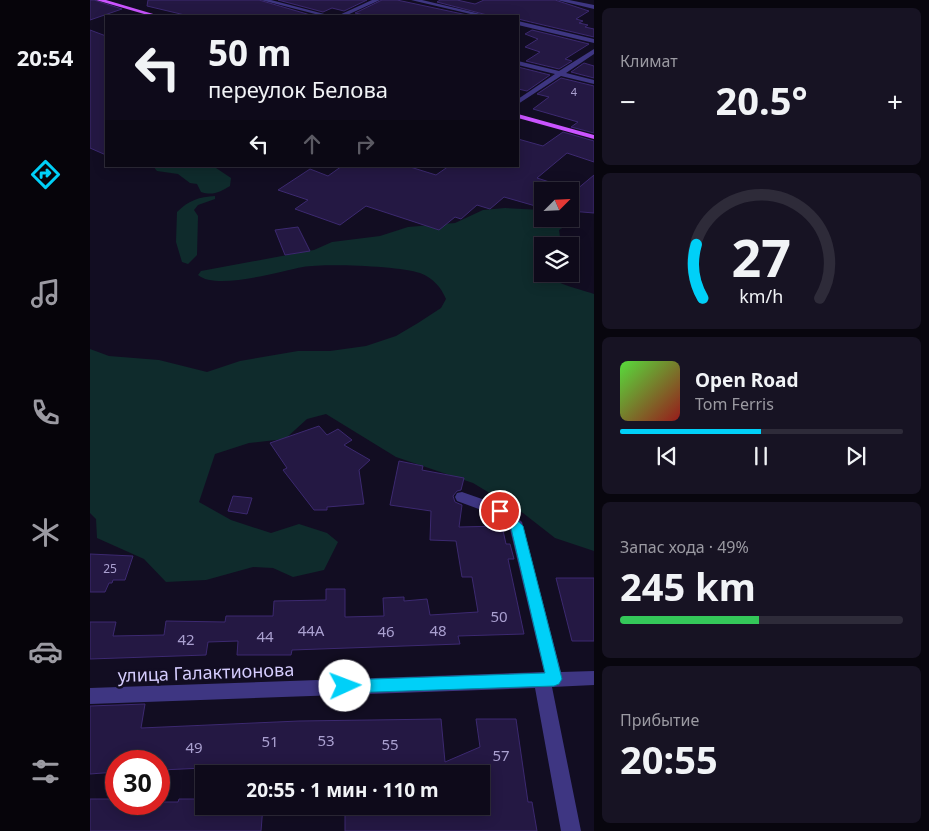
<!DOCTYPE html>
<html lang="ru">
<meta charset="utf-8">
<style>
body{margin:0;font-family:"Noto Sans",sans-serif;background:#171323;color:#f1f3f6;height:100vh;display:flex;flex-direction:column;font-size:19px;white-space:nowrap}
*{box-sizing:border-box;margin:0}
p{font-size:16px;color:#9b9aa2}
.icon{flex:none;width:28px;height:28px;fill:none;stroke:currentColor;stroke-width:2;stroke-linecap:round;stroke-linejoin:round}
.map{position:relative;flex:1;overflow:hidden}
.sheet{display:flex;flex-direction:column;gap:8px;padding:8px;background:#08060e;width:335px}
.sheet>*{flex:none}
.guide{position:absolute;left:15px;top:15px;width:414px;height:152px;border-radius:0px;box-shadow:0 2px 12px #0003,0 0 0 1px #2e2b39;background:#0e0a1a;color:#f1f3f6;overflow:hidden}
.needle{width:32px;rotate:66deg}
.fabs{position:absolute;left:444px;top:182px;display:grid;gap:10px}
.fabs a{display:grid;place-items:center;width:45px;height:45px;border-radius:0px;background:#0e0a1a;box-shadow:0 2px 12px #0003,0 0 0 1px #2e2b39;font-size:25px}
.speed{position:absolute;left:15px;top:750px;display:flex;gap:10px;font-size:25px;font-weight:700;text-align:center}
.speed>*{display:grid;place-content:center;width:65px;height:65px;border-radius:50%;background:#0e0a1a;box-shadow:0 2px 12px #0003,0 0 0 1px #2e2b39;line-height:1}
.speed .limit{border:8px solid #d22;background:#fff;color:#111}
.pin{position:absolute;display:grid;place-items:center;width:42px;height:42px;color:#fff;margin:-21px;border:2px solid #fff;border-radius:50%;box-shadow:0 1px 5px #0007}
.me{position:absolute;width:55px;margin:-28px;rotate:88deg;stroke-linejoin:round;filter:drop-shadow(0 0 4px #0008)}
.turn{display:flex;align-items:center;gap:18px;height:105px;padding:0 20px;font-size:22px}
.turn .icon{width:65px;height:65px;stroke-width:2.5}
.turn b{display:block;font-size:35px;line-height:42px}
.lanes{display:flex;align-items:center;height:48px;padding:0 20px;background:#0003;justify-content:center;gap:25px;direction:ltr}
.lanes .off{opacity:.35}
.big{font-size:38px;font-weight:700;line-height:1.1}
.sheet .widget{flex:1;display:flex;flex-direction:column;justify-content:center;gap:8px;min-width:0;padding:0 18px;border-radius:8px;background:#171323}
.sheet .dial{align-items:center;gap:0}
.dial svg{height:130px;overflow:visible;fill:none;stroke:#2e2b39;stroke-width:7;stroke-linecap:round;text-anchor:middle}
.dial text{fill:#f1f3f6;stroke:none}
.song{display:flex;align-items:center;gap:15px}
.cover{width:60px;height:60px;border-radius:8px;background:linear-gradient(135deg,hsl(110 70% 55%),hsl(0 70% 35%))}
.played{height:5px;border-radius:2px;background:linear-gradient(90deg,#00d0f8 50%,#2e2b39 50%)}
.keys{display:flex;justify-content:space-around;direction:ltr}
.heat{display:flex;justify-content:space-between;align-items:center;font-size:28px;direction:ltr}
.charge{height:8px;border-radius:4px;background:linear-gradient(90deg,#34c759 49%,#2e2b39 0)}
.trip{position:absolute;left:105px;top:765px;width:295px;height:50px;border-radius:0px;background:#0e0a1a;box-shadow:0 2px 12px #0003,0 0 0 1px #2e2b39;font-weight:700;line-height:50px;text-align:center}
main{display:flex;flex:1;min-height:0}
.tab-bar{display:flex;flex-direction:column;width:90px;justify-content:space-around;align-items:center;background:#06040a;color:#9b9aa2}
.tab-bar .icon{width:35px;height:35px}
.tab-bar .selected{color:#00d0f8}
.tab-bar b{font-size:22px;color:#f1f3f6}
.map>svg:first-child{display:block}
</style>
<main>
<nav class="tab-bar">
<b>20:54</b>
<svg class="icon selected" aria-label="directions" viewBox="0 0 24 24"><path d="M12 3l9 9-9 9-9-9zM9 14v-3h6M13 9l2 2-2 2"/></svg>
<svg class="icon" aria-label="music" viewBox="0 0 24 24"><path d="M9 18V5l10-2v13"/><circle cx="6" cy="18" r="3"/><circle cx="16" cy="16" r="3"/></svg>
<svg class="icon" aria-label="phone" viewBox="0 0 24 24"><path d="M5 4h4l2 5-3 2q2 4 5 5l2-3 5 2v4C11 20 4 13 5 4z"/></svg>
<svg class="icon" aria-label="climate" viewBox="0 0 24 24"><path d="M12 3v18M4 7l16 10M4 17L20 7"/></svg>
<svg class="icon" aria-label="car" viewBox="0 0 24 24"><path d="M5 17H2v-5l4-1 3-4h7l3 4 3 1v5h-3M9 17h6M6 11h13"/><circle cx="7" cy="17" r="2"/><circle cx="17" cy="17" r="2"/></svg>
<svg class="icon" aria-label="filters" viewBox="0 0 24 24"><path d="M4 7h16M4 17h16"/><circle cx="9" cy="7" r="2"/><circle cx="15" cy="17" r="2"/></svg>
</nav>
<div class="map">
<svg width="504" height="831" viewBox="0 0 504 831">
<rect width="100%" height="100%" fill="#120d22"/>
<g fill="#0f2b2c">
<path d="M63 166H123L141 178 140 186C130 192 123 196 111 192L107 184 100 183 88 174 67 171Z"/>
<path d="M125 196V199L108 205 104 210 108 216 107 255 98 264 92 262 86 242 87 212C99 200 109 197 125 196Z"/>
<path d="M415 208 452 210V219H480V214L484 215 485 220 469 230 471 244 488 251 480 255V246H452V261L447 266C456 282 486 288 504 294V551L465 538 433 513 383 483 306 457 236 414 217 419 195 439 159 443 125 454 109 502 141 520 181 533 209 524 237 533 248 542 234 570 203 577 183 568 163 567 116 580 76 582 54 559 7 538 6 519 0 513V349L19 356 69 360 117 372 150 361 208 351H240L276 346 306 336 328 323 351 308 356 299C351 287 343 278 330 273 310 266 234 263 213 267 190 271 127 291 108 275L111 271 224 250 242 242 290 236 318 227 365 223 393 210Z"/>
</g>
<g fill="#241843" stroke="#3c2970">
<polygon points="0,0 4,0 32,9 0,20"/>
<polygon points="58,0 169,0 224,16 99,16 57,6"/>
<polygon points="188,0 277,0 254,11 242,8 233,12"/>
<polygon points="292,0 307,0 382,16 278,16 265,13"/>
<polygon points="350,0 367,0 385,4 394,0 465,0 499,11 486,19 493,21 489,23 498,25 495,27 504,29 504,37 428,19 428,16 401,16 347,2"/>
<polygon points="0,30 16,36 16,155 0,148"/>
<polygon points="442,30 499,44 475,59 482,61 469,69 436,61 450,52 435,47 448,39 435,34"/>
<polygon points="494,63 504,66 504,78 481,72"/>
<polygon points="428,67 460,75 437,91 428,89"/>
<polygon points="471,78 504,86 504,133 481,127 488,122 443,109 459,97 447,94"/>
<polygon points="473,132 504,141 504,162 477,153 447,178 472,186 466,191 452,191 452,204 449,207 414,197 400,209 387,205 371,219 365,217 349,230 276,206 250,225 205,209 218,200 188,190 220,169 238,176 252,166 317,166 346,175 359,166 428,166 428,139 453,146"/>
<polygon points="504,175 504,213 480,211 480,188 486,190"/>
<polygon points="208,227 220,251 195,255 185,230"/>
<polygon points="229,426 237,435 248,429 262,440 254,445 280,460 269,470 274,504 237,507 237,510 224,510 193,470 197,468 180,443"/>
<polygon points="309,461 333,466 332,470 374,478 371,490 367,491 363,496 365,502 372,505 369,527 412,526 416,544 420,544 424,559 418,559 434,634 368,636 370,644 202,650 201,655 147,655 148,641 118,642 116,655 0,659 0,622 26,622 23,636 74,635 76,621 135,622 136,616 183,616 184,601 236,600 236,589 255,589 255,617 294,616 293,598 314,597 314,601 337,599 340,615 388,612 382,577 372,577 366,541 340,540 341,511 300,505"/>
<polygon points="143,496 162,498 157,514 138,511"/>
<polygon points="0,554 43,556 35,580 23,580 22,583 19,583 15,592 0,592"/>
<polygon points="466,578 504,578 504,641 482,641"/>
<polygon points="55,704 51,728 209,721 351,719 355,762 390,747 386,719 426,719 438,802 442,802 447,831 255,831 255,806 391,806 391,774 327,774 330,772 330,768 276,769 276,774 255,774 255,769 203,770 203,774 134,774 135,767 71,770 72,761 26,761 26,772 0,774 0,706"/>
<polygon points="0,799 26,799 26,804 69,804 69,802 88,802 89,799 113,799 113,806 173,806 171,831 0,831"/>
</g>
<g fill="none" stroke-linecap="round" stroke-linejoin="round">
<g fill="#3e3682" fill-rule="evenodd">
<polygon points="171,0 181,0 242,16 233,16"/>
<polygon points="282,0 290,0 255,16 247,16"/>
<polygon points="321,0 332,0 399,16 389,16"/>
<polygon points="467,0 479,0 504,5 504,9"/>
<polygon points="428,21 504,39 504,43 428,25"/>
<polygon points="504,49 504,54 476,73 504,80 504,84 471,76 428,104 428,99 465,74 428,65 428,61 469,71"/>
<polygon points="372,492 415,507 432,522 471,672 504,671 504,685 462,687 491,831 471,831 445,688 0,704 0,688 454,672 420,529 405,515 367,501 365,497 367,493"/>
</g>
<g fill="#ca54ff" fill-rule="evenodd">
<polygon points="6,0 16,0 70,16 61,16"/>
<polygon points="428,114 504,135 504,139 428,118"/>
</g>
</g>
<polygon fill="#00d0f8" stroke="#0087a1" points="410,506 414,508 433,526 472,679 469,684 464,686 255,693 250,691 248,686 250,682 255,680 455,673 421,528 403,511"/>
<g text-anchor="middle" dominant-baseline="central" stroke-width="5" stroke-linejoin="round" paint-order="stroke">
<g font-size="11" fill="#aaa0d0">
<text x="484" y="91">4</text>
</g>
<g font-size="12" fill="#aaa0d0">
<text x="20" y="568">25</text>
</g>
<g font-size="15" fill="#aaa0d0">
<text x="409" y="616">50</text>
<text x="221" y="630">44А</text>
<text x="348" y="630">48</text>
<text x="296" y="631">46</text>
<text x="175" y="636">44</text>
<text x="96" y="639">42</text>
<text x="236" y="740">53</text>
<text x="180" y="741">51</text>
<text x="300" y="744">55</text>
<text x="104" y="747">49</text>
<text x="411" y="755">57</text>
</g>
<g font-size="18" fill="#d6cdff" stroke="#120d22">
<text transform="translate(116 672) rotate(-2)">улица Галактионова</text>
</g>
</g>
</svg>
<div class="fabs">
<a><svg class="needle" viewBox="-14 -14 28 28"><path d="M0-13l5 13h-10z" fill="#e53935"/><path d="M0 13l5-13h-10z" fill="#9b9aa2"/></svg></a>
<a><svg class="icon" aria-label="layers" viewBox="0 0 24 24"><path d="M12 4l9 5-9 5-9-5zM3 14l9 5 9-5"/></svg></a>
</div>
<div class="speed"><div class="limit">30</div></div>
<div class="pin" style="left:410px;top:511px;background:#d93025"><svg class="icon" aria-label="arrive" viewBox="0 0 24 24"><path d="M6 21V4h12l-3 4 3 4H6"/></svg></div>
<svg class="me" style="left:255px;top:686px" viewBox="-20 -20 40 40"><circle r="19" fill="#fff"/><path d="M0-13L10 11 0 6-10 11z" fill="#00d0f8"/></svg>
<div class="trip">20:55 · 1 мин · 110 m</div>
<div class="guide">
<div class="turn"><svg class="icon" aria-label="left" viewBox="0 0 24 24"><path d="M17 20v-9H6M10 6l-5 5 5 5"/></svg><div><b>50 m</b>переулок Белова</div></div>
<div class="lanes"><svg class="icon" aria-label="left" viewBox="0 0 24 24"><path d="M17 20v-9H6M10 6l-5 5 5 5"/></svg><svg class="icon off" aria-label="ahead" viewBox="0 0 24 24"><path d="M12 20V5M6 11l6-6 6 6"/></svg><svg class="icon off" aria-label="right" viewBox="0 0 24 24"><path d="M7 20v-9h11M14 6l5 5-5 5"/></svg></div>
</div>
</div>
<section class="sheet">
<div class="widget"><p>Климат</p>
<div class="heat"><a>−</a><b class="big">20.5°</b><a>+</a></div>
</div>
<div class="widget dial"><svg viewBox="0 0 100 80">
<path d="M14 69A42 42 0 1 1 86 69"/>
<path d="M14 69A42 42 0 0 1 10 36" stroke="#00d0f8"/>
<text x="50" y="56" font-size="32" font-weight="700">27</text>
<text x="50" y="72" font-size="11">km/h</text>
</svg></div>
<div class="widget">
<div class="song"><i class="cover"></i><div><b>Open Road</b><p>Tom Ferris</p></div></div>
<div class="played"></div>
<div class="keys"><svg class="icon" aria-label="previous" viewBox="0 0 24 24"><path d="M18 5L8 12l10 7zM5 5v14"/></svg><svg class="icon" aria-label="pause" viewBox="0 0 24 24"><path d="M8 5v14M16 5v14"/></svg><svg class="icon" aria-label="next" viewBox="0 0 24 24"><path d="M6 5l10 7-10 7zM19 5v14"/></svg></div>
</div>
<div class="widget"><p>Запас хода · 49%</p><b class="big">245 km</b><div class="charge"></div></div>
<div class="widget"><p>Прибытие</p><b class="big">20:55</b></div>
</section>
</main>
